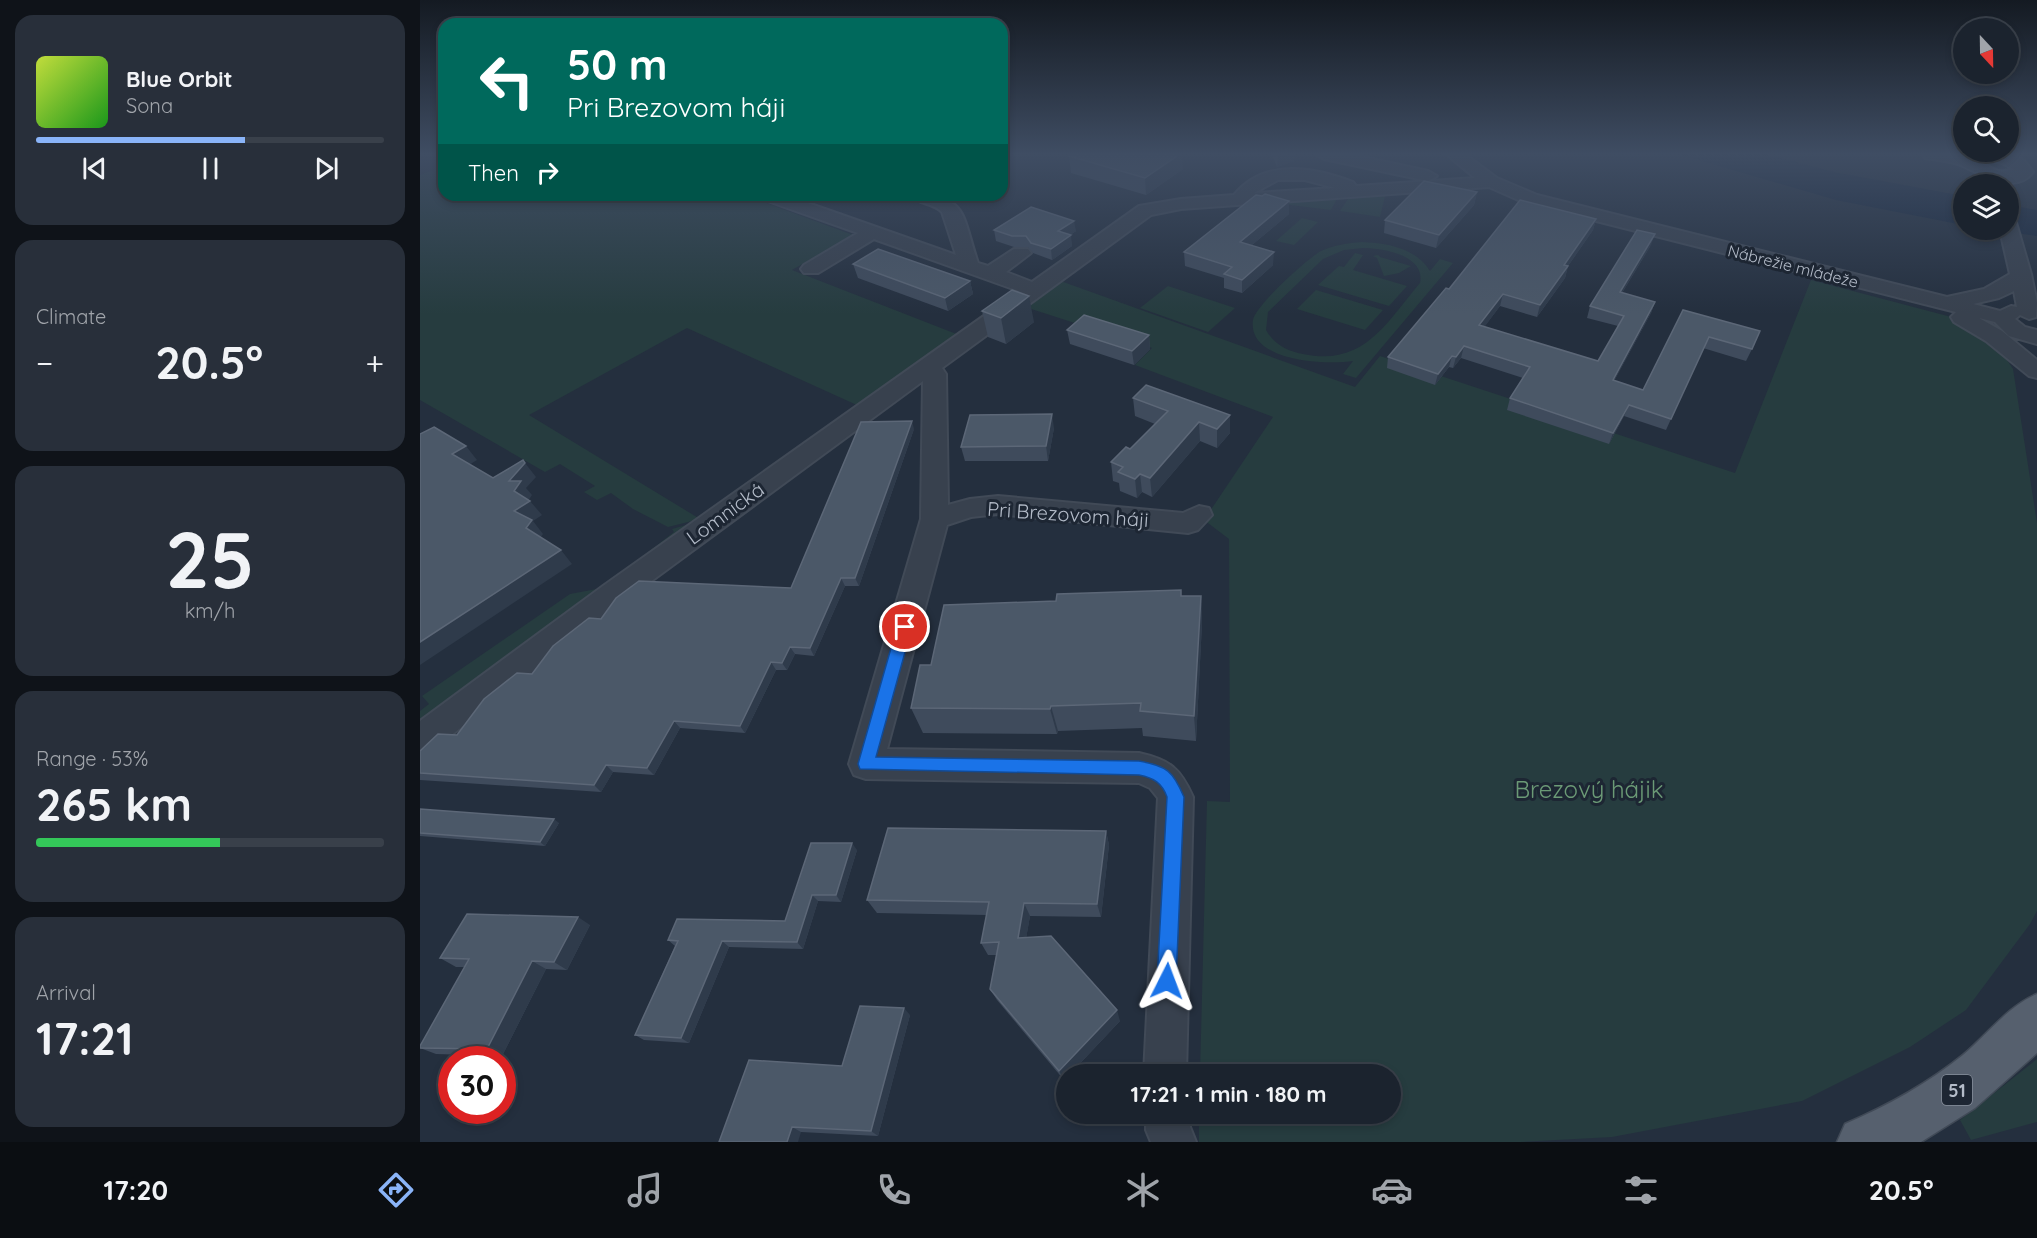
<!DOCTYPE html>
<meta charset="utf-8">
<style>
body{margin:0;font-family:Quicksand,sans-serif;background:#282f3a;color:#f1f3f6;height:100vh;display:flex;flex-direction:column;font-size:22px;white-space:nowrap}
*{box-sizing:border-box;margin:0}
p{font-size:20px;color:#a0a4aa}
.icon{flex:none;width:33px;height:33px;fill:none;stroke:currentColor;stroke-width:2;stroke-linecap:round;stroke-linejoin:round}
.map{position:relative;flex:1;overflow:hidden}
.drawer{display:flex;flex-direction:column;gap:15px;padding:15px;background:#0f1319;width:420px}
.drawer>*{flex:none}
.guide{position:absolute;left:18px;top:18px;width:570px;height:183px;border-radius:18px;box-shadow:0 3px 9px #0003,0 0 0 2px #39404a;background:#00695c;color:#fff;overflow:hidden}
.needle{width:39px;rotate:158deg}
.fabs{position:absolute;left:1533px;top:18px;display:grid;gap:12px}
.fabs a{display:grid;place-items:center;width:66px;height:66px;border-radius:50%;background:#1b232e;box-shadow:0 3px 9px #0003,0 0 0 2px #39404a;font-size:30px}
.speed{position:absolute;left:18px;top:1046px;display:flex;gap:12px;font-size:30px;font-weight:700;text-align:center}
.speed>*{display:grid;place-content:center;width:78px;height:78px;border-radius:50%;background:#1b232e;box-shadow:0 3px 9px #0003,0 0 0 2px #39404a;line-height:1}
.speed .limit{border:9px solid #d22;background:#fff;color:#111}
.pin{position:absolute;display:grid;place-items:center;width:51px;height:51px;color:#fff;margin:-26px;border:3px solid #fff;border-radius:50%;box-shadow:0 2px 6px #0007}
.me{position:absolute;width:66px;margin:-33px;rotate:3deg;stroke-linejoin:round;filter:drop-shadow(0 0 4px #0008)}
.turn{display:flex;align-items:center;gap:21px;height:126px;padding:0 30px;font-size:27px}
.turn .icon{width:78px;height:78px;stroke-width:2.5}
.turn b{display:block;font-size:42px;line-height:51px}
.then{display:flex;align-items:center;height:57px;padding:0 30px;background:#0003;gap:12px;font-size:22px}
.big{font-size:45px;font-weight:800;line-height:1.1}
.drawer .card{flex:1;display:flex;flex-direction:column;justify-content:center;gap:9px;min-width:0;padding:0 21px;border-radius:18px;background:#282f3a}
.drawer .dial{align-items:center;gap:0}
.dial b{font-size:78px;line-height:1}
.song{display:flex;align-items:center;gap:18px}
.cover{width:72px;height:72px;border-radius:9px;background:linear-gradient(135deg,hsl(70 70% 55%),hsl(120 70% 35%))}
.played{height:6px;border-radius:3px;background:linear-gradient(90deg,#8ab4f8 60%,#39404a 60%)}
.keys{display:flex;justify-content:space-around;direction:ltr}
.heat{display:flex;justify-content:space-between;align-items:center;font-size:33px;direction:ltr}
.charge{height:9px;border-radius:4px;background:linear-gradient(90deg,#34c759 53%,#39404a 0)}
.trip{position:absolute;left:636px;top:1064px;width:345px;height:60px;border-radius:30px;background:#1b232e;box-shadow:0 3px 9px #0003,0 0 0 2px #39404a;font-weight:800;line-height:60px;text-align:center}
.dock{display:flex;height:96px;justify-content:space-around;align-items:center;background:#0b0e12;color:#a0a4aa}
.dock .icon{width:42px;height:42px}
.dock .on{color:#8ab4f8}
.dock b{font-size:27px;color:#f1f3f6}
main{display:flex;flex:1;min-height:0}
.map>svg:first-child{display:block}
</style>
<main>
<section class="drawer">
<div class="card">
<div class="song"><i class="cover"></i><div><b>Blue Orbit</b><p>Sona</p></div></div>
<div class="played"></div>
<div class="keys"><svg class="icon" aria-label="previous" viewBox="0 0 24 24"><path d="M18 5L8 12l10 7zM5 5v14"/></svg><svg class="icon" aria-label="pause" viewBox="0 0 24 24"><path d="M8 5v14M16 5v14"/></svg><svg class="icon" aria-label="next" viewBox="0 0 24 24"><path d="M6 5l10 7-10 7zM19 5v14"/></svg></div>
</div>
<div class="card"><p>Climate</p>
<div class="heat"><a>−</a><b class="big">20.5°</b><a>+</a></div>
</div>
<div class="card dial"><b>25</b><p>km/h</p></div>
<div class="card"><p>Range · 53%</p><b class="big">265 km</b><div class="charge"></div></div>
<div class="card"><p>Arrival</p><b class="big">17:21</b></div>
</section>
<div class="map">
<svg width="1617" height="1142" viewBox="0 0 1617 1142">
<rect width="100%" height="100%" fill="#242f3e"/>
<g fill="#263c3f" fill-rule="evenodd">
<polygon points="24,166 24,195 324,195 433,235 372,270 539,335 439,406 267,328 109,415 280,519 248,527 213,509 191,493 177,500 164,492 175,486 140,464 125,472 0,400 0,175"/>
<polygon points="966,192 960,217 920,211 930,196"/>
<polygon points="918,197 911,210 847,202"/>
<polygon points="882,218 898,222 874,245 856,241"/>
<path d="M942 242C967 243 996 248 1010 271L1020 259 1033 263 936 378 923 374 933 361C907 365 827 362 833 320 835 306 888 258 901 251 914 245 928 243 942 242ZM943 248C962 248 1006 255 1000 283 966 323 944 367 883 354 867 351 854 344 846 330L848 312 903 259 924 250Z"/>
<polygon points="935,253 943,255 933,270 987,286 969,306 898,285 919,266 924,267"/>
<polygon points="958,255 960,257 991,266 979,273 964,276 957,258 953,256"/>
<path d="M635 279 935 387 960 356 1315 473 1391 280 1558 324 1554 317C1572 324 1595 332 1601 352L1565 327 1593 369 1617 523V911L1610 924 1546 1010 1490 1047 1382 1101 1192 1137 1100 1142H779V1113H970V1074H780L787 801 810 802 809 539 784 520 853 417 715 365 732 348 599 305Z"/>
<polygon points="748,286 815,308 788,332 720,308"/>
<polygon points="896,290 963,310 945,330 877,309"/>
<polygon points="266,525 272,525 0,727 0,711 9,704 2,696 150,594 182,588 254,532 252,529"/>
<polygon points="1617,1059 1617,1122 1551,1140 1540,1120"/>
</g>
<g fill="#17263c">
<polygon points="1258,154 1346,154 1414,172 1543,196 1543,225 1416,200"/>
<polygon points="1589,205 1617,210 1617,236 1573,230 1588,230"/>
</g>
<g fill="none" stroke-linecap="round" stroke-linejoin="round">
<g stroke="#414a57" stroke-width="4">
<g id="minor">
<polygon points="896,154 929,154 1008,171 1017,176 1008,181 904,159"/>
<path d="M1026 154H1045L1077 178 1117 195 1527 297 1564 289 1590 274 1580 230H1588V218L1595 219 1611 274 1617 303 1616 317 1609 319 1600 315 1595 319 1605 327 1617 330V344L1589 336 1575 322 1559 318 1582 331 1617 360V378L1609 376 1566 341 1534 322 1531 317 1536 312 1105 203 1069 187 761 209 731 215 522 368 526 374 528 505 550 499 578 496 763 513 779 506 789 508 792 515 778 530 768 533 578 514 551 517 527 525 467 749 719 753C750 760 760 768 773 797L766 1074H724L738 798 730 788 719 783 446 779 434 775 429 764 501 519 503 381 203 602 12 750 0 754V721L183 586 599 291 454 239 398 273H384L381 269 384 265 438 233 342 199 339 195H365L536 255 522 212C513 202 498 205 489 195 549 195 541 213 558 263L568 266 594 249H608L611 253 586 272 612 282 719 206 761 199 814 195C844 158 893 167 933 182L936 186 1055 178ZM858 180H885L915 188 834 193ZM1594 291 1597 307 1591 306 1580 311 1553 304 1579 298Z"/>
<path d="M1503 154H1589L1604 160 1613 172C1595 196 1561 174 1543 166 1532 161 1517 160 1505 158ZM1565 160 1582 163 1595 170 1578 171 1559 162Z"/>
<polygon points="726,1113 770,1113 770,1127 776,1142 731,1142 726,1130"/>
</g>
</g>
<g stroke="#414a57" stroke-width="3">
<path id="major" d="M1617 994V1053L1555 1108 1501 1142H1417L1425 1124C1467 1106 1507 1084 1543 1055 1567 1035 1588 1006 1617 994Z"/>
</g>
<use href="#minor" fill="#38414e" fill-rule="evenodd"/>
<use href="#major" fill="#56606e" fill-rule="evenodd"/>
</g>
<g fill="#3f4b5c">
<polygon points="852,154 875,154 874,161 857,167"/>
<polygon points="649,156 763,169 726,195 651,173"/>
<polygon points="1057,192 1054,205 1016,248 964,233 965,220"/>
<polygon points="869,201 869,214 832,245 853,265 822,293 804,288 804,278 765,266 764,252"/>
<polygon points="1176,219 1173,230 1148,266 1145,278 1117,317 1080,306 1064,327 1178,361 1198,326 1167,318 1170,306 1231,245 1202,293 1235,302 1231,313 1194,381 1223,390 1263,310 1332,349 1326,361 1283,348 1246,430 1204,416 1189,444 1087,410 1090,398 1103,378 1041,358 1033,368 1029,367 1015,385 967,368 968,357 1029,289"/>
<polygon points="574,230 656,231 650,235 652,246 632,260 613,253 608,247 594,247 576,241"/>
<polygon points="433,264 550,281 553,294 528,311 438,278"/>
<polygon points="562,311 614,322 586,344 568,337"/>
<polygon points="647,330 729,335 730,349 714,365 650,344"/>
<polygon points="713,398 810,433 797,448 780,441 732,497 722,492 717,498 700,491 699,483 693,481 691,462 710,449 735,424 715,416"/>
<polygon points="634,428 628,461 545,461 541,447"/>
<polygon points="494,429 439,586 425,586 394,656 375,654 367,670 356,670 325,733 260,728 234,775 193,772 181,792 0,780 0,751 37,735 181,619 371,588"/>
<polygon points="761,596 781,596 782,623 776,741 723,736 722,728 638,731 637,734 503,733 491,708 511,665"/>
<polygon points="0,809 139,823 125,846 0,836"/>
<polygon points="686,831 689,845 681,917 610,916 606,938 700,1021 650,1074 646,1074 644,1080 577,1000 570,989 576,955 568,955 561,943 567,915 457,913 447,900"/>
<polygon points="437,850 421,902 398,901 383,949 309,947 269,1043 224,1040 215,1035 255,946 248,940 365,921"/>
<polygon points="170,925 147,970 126,969 82,1056 16,1054 0,1048 45,967 36,967 20,958"/>
<polygon points="490,1015 458,1136 381,1132 299,1142 422,1066"/>
</g>
<g fill="#2f3b4b">
<polygon points="760,154 762,154 763,169 726,195 725,178"/>
<polygon points="858,154 875,154 874,161 857,167"/>
<polygon points="1057,192 1054,205 1016,248 1019,235"/>
<polygon points="869,201 869,214 820,255 820,242"/>
<polygon points="1176,219 1173,230 1141,276 1144,265"/>
<polygon points="654,221 656,231 640,242 638,231"/>
<polygon points="1235,234 1231,245 1196,303 1200,292"/>
<polygon points="651,235 652,246 632,260 631,249"/>
<polygon points="854,252 853,265 822,293 822,280"/>
<polygon points="1148,266 1145,278 1117,317 1120,305"/>
<polygon points="550,281 553,294 528,311 525,298"/>
<polygon points="1083,294 1080,306 1057,337 1059,325"/>
<polygon points="609,296 614,322 586,344 581,318"/>
<polygon points="1235,302 1231,313 1188,392 1193,380"/>
<polygon points="729,335 730,349 714,365 712,351"/>
<polygon points="1044,346 1041,358 1033,368 1036,357"/>
<polygon points="1032,356 1029,367 1015,385 1018,374"/>
<polygon points="1209,405 1204,416 1189,444 1193,433"/>
<polygon points="632,414 634,428 628,461 626,446"/>
<polygon points="810,415 810,433 797,448 797,429"/>
<polygon points="492,421 494,429 439,586 435,578"/>
<polygon points="779,422 780,441 732,497 730,478"/>
<polygon points="46,446 57,460 44,468 32,454"/>
<polygon points="105,463 116,477 106,488 112,495 106,504 110,501 122,515 113,521 123,534 117,542 94,511 94,491 89,481"/>
<polygon points="720,474 722,492 717,498 715,479"/>
<polygon points="141,550 152,564 0,665 0,642"/>
<polygon points="421,578 425,586 394,656 390,648"/>
<polygon points="781,596 782,623 776,741 774,716"/>
<polygon points="370,647 375,654 367,670 362,663"/>
<polygon points="351,662 356,670 325,733 320,726"/>
<polygon points="631,706 638,731 637,734 630,709"/>
<polygon points="254,721 260,728 234,775 227,768"/>
<polygon points="186,765 193,772 181,792 174,785"/>
<polygon points="134,819 139,823 125,846 120,842"/>
<polygon points="686,831 689,845 681,917 677,904"/>
<polygon points="432,843 437,850 421,902 416,895"/>
<polygon points="392,895 398,901 383,949 377,942"/>
<polygon points="604,903 610,916 604,951 598,938"/>
<polygon points="158,917 170,925 147,970 134,962"/>
<polygon points="302,941 309,947 269,1043 261,1038"/>
<polygon points="112,961 126,969 82,1056 67,1049"/>
<polygon points="484,1008 490,1015 458,1136 451,1131"/>
<polygon points="697,1010 700,1021 650,1074 646,1074 646,1077 644,1080 639,1071"/>
<polygon points="372,1127 381,1132 378,1142 367,1142"/>
</g>
<g fill="#4b5868" stroke="#5c6777" stroke-width="1.5">
<polygon points="653,154 760,154 725,178 649,156"/>
<polygon points="1004,181 1057,192 1019,235 965,220"/>
<polygon points="845,194 869,201 820,242 854,252 822,280 804,274 812,267 764,252 836,195 842,196"/>
<polygon points="1100,200 1176,219 1144,265 1148,266 1120,305 1083,294 1059,325 1178,361 1204,316 1170,306 1217,230 1235,234 1200,292 1235,302 1193,380 1223,390 1263,310 1340,331 1332,349 1289,337 1251,419 1209,405 1193,433 1090,398 1110,367 1044,346 1036,357 1032,356 1018,374 968,357 1026,288 1029,289"/>
<polygon points="611,207 654,221 638,231 651,235 631,249 611,243 606,236 592,236 574,230"/>
<polygon points="458,249 550,281 525,298 433,264"/>
<polygon points="592,290 609,296 581,318 562,311"/>
<polygon points="664,315 729,335 712,351 647,330"/>
<polygon points="726,385 810,415 797,429 779,422 730,478 720,474 715,479 698,472 703,467 691,462 706,447 710,449 748,411 713,398"/>
<polygon points="632,414 626,446 541,447 550,415"/>
<polygon points="492,421 435,578 421,578 390,648 370,647 362,663 351,662 320,726 254,721 227,768 186,765 174,785 0,773 0,751 18,734 37,735 64,699 97,673 112,674 133,646 169,618 181,619 196,598 219,581 371,588 441,422"/>
<polygon points="14,427 46,446 32,454 73,478 103,460 105,463 89,481 101,481 94,491 110,501 94,511 112,520 106,528 141,550 0,642 0,434"/>
<polygon points="761,590 761,596 781,596 774,716 720,711 721,703 631,706 630,709 491,708 500,665 511,665 524,605 636,601 637,594"/>
<polygon points="0,809 134,819 120,842 0,833"/>
<polygon points="468,828 686,831 677,904 604,903 598,938 631,936 697,1010 639,1071 570,989 579,942 561,943 569,902 447,900"/>
<polygon points="391,843 432,843 416,895 392,895 377,942 302,941 261,1038 215,1035 258,941 248,940 257,919 365,921"/>
<polygon points="47,914 158,917 134,962 112,961 67,1049 0,1048 0,1046 49,959 20,958"/>
<polygon points="440,1006 484,1008 451,1131 372,1127 367,1142 299,1142 329,1060 422,1066"/>
</g>
<linearGradient id="sky" x2="0" y2="1"><stop stop-color="#141a22"/><stop offset="0.49" stop-color="#3f4d63"/><stop offset="1" stop-color="#3f4d63" stop-opacity="0"/></linearGradient>
<rect width="1617" height="314" fill="url(#sky)"/>
<path fill="#1a73e8" stroke="#114b97" stroke-width="1.5" d="M485 621 492 627 456 757 719 761C747 766 753 771 764 797L756 981 754 988 747 990 740 988 737 981 747 797C742 783 734 778 719 775L440 769 438 764 477 627Z"/>
<g text-anchor="middle" dominant-baseline="central" stroke-width="6" stroke-linejoin="round" paint-order="stroke">
<g font-size="16" fill="#b4bcc9" stroke="#1d2633">
<text transform="translate(1373 266) rotate(14)">Nábrežie mládeže</text>
</g>
<rect fill="#1d2633" stroke="#878f9c" stroke-width="1.5" x="1522" y="1075" width="30" height="30" rx="4.5"/>
<g font-size="18" font-weight="bold" fill="#b4bcc9">
<text x="1537" y="1090">51</text>
</g>
<g font-size="20" fill="#b4bcc9" stroke="#1d2633">
<text transform="translate(305 513) rotate(-36)">Lomnická</text>
<text transform="translate(648 514) rotate(4)">Pri Brezovom háji</text>
</g>
<g font-size="24" fill="#6b9a76" stroke="#1d2633">
<text x="1169" y="789">Brezový hájik</text>
</g>
</g>
</svg>
<div class="fabs">
<a><svg class="needle" viewBox="-14 -14 28 28"><path d="M0-13l5 13h-10z" fill="#e53935"/><path d="M0 13l5-13h-10z" fill="#a0a4aa"/></svg></a>
<a><svg class="icon" aria-label="search" viewBox="0 0 24 24"><circle cx="10" cy="10" r="6"/><path d="M15 15l6 6"/></svg></a>
<a><svg class="icon" aria-label="layers" viewBox="0 0 24 24"><path d="M12 4l9 5-9 5-9-5zM3 14l9 5 9-5"/></svg></a>
</div>
<div class="speed"><div class="limit">30</div></div>
<div class="pin" style="left:485px;top:627px;background:#d93025"><svg class="icon" aria-label="arrive" viewBox="0 0 24 24"><path d="M6 21V4h12l-3 4 3 4H6"/></svg></div>
<svg class="me" style="left:747px;top:981px" viewBox="-20 -20 40 40"><path d="M0-17L14 15 0 8-14 15z" fill="#1a73e8" stroke="#fff" stroke-width="4"/></svg>
<div class="trip">17:21 · 1 min · 180 m</div>
<div class="guide">
<div class="turn"><svg class="icon" aria-label="left" viewBox="0 0 24 24"><path d="M17 20v-9H6M10 6l-5 5 5 5"/></svg><div><b>50 m</b>Pri Brezovom háji</div></div>
<div class="then">Then<svg class="icon" aria-label="right" viewBox="0 0 24 24"><path d="M7 20v-9h11M14 6l5 5-5 5"/></svg></div>
</div>
</div>
</main>
<nav class="dock">
<b>17:20</b>
<svg class="icon on" aria-label="directions" viewBox="0 0 24 24"><path d="M12 3l9 9-9 9-9-9zM9 14v-3h6M13 9l2 2-2 2"/></svg>
<svg class="icon" aria-label="music" viewBox="0 0 24 24"><path d="M9 18V5l10-2v13"/><circle cx="6" cy="18" r="3"/><circle cx="16" cy="16" r="3"/></svg>
<svg class="icon" aria-label="phone" viewBox="0 0 24 24"><path d="M5 4h4l2 5-3 2q2 4 5 5l2-3 5 2v4C11 20 4 13 5 4z"/></svg>
<svg class="icon" aria-label="climate" viewBox="0 0 24 24"><path d="M12 3v18M4 7l16 10M4 17L20 7"/></svg>
<svg class="icon" aria-label="car" viewBox="0 0 24 24"><path d="M5 17H2v-5l4-1 3-4h7l3 4 3 1v5h-3M9 17h6M6 11h13"/><circle cx="7" cy="17" r="2"/><circle cx="17" cy="17" r="2"/></svg>
<svg class="icon" aria-label="filters" viewBox="0 0 24 24"><path d="M4 7h16M4 17h16"/><circle cx="9" cy="7" r="2"/><circle cx="15" cy="17" r="2"/></svg>
<b>20.5°</b>
</nav>
